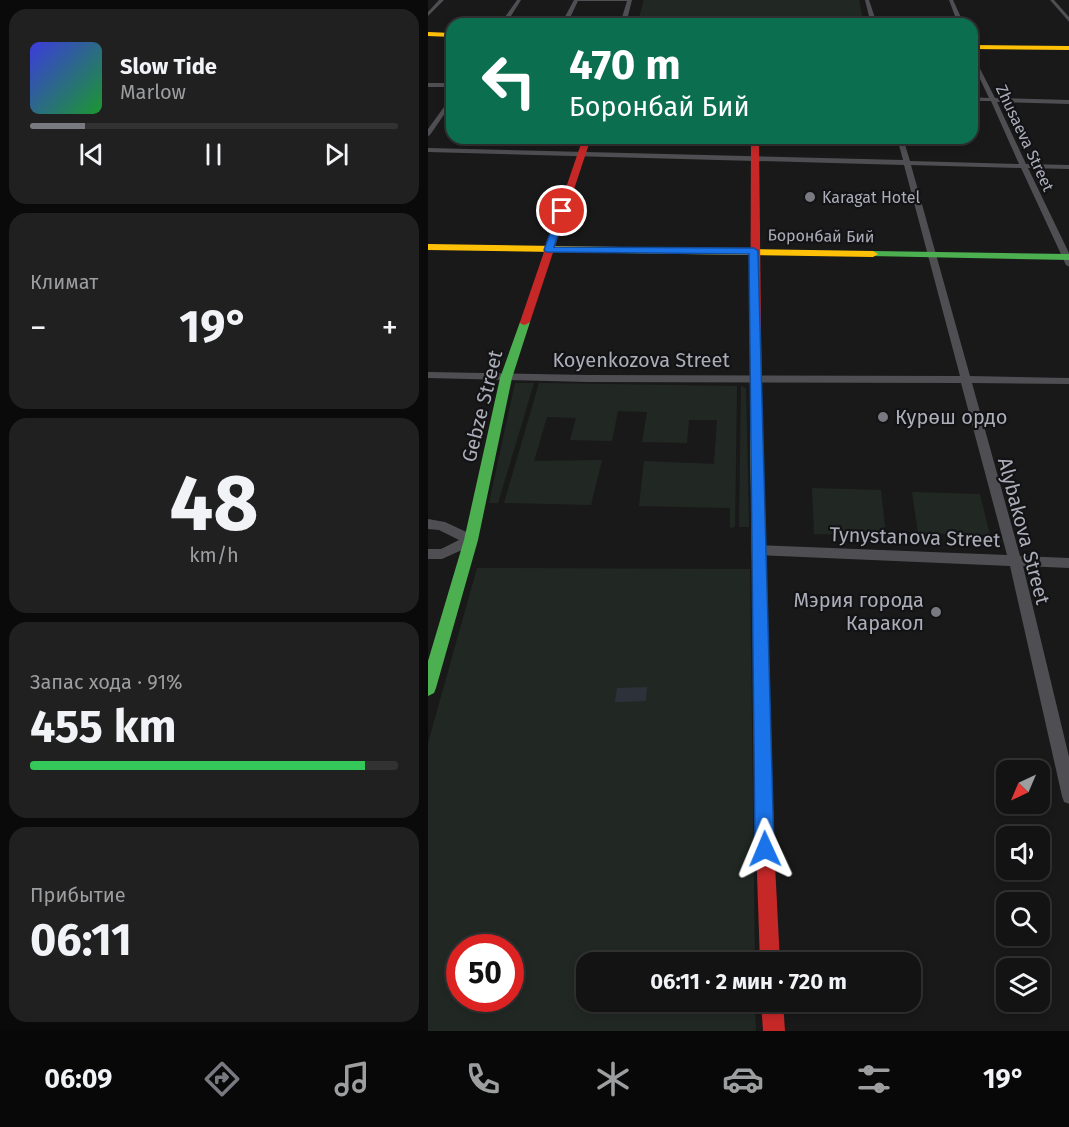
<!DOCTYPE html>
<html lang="ru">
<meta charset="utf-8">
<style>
body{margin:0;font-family:"Fira Sans",sans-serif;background:#202021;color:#f1f3f6;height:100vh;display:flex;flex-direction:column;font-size:22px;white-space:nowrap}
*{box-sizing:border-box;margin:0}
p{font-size:20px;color:#9d9ea0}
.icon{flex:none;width:33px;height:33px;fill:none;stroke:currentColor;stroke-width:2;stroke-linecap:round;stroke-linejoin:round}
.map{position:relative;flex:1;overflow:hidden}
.side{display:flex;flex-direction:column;gap:9px;padding:9px;background:#0a0a0a;width:428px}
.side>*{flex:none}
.banner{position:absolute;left:18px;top:18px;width:532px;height:126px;border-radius:18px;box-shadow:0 3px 9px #0003,0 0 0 2px #323233;background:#0b6e4f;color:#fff;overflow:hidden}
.needle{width:39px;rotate:224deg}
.tools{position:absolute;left:568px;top:760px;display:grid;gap:12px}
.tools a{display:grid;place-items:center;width:54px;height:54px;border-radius:12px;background:#131313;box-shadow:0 3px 9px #0003,0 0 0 2px #323233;font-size:30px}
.speed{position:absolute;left:18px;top:934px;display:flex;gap:12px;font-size:30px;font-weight:700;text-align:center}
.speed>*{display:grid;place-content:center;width:78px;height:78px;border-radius:50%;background:#131313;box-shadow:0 3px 9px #0003,0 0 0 2px #323233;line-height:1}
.speed .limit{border:9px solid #d22;background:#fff;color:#111}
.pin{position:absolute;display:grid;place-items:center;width:51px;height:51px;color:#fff;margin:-26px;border:3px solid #fff;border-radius:50%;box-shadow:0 2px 6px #0007}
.me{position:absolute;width:66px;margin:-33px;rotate:359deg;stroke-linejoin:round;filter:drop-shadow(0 0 4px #0008)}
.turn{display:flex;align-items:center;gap:21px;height:126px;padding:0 24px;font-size:27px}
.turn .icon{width:78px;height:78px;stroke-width:2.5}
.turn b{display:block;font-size:42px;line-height:51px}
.big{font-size:45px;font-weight:700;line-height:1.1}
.side .widget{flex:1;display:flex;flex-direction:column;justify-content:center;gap:9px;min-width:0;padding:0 21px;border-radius:18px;background:#202021}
.side .dial{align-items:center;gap:0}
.dial b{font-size:78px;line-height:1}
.song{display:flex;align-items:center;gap:18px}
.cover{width:72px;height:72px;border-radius:9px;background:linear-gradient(135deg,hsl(240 70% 55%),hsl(130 70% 35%))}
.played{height:6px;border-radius:3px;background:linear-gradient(90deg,#787981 15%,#323233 15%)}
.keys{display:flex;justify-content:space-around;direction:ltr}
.heat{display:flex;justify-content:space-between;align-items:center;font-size:33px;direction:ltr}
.charge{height:9px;border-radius:4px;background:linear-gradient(90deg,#34c759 91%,#323233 0)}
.trip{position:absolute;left:148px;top:952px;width:345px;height:60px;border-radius:18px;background:#131313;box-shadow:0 3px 9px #0003,0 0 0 2px #323233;font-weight:700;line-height:60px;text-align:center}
.tab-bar{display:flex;height:96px;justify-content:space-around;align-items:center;background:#080808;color:#9d9ea0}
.tab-bar .icon{width:42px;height:42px}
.tab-bar .selected{color:#787981}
.tab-bar b{font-size:27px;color:#f1f3f6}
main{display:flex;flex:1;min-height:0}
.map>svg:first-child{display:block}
</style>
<main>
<section class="side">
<div class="widget">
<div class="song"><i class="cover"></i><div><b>Slow Tide</b><p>Marlow</p></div></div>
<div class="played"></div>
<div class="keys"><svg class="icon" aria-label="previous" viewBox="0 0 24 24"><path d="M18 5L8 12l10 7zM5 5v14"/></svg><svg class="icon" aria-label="pause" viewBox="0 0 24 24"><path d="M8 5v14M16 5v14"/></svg><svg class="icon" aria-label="next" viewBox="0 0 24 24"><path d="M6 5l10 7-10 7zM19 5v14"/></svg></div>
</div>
<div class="widget"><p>Климат</p>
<div class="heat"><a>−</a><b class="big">19°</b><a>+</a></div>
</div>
<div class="widget dial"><b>48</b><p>km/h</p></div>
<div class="widget"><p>Запас хода · 91%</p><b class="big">455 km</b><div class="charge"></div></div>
<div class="widget"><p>Прибытие</p><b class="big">06:11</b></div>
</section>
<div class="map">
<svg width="642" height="1031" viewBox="0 0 642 1031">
<rect width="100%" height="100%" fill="#191919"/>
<g fill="#212823" fill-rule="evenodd">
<polygon points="216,0 431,0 436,24 209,24"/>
<polygon points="87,383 106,383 70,503 61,503"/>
<polygon points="111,383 309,386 307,527 302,528 302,508 211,506 216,461 286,464 289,420 261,420 259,443 214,442 219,412 190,411 184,441 142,440 148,418 119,417 106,461 174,460 163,505 76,503"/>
<polygon points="313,386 318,388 321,527 311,527"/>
<polygon points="384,488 453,490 458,536 386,534"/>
<polygon points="484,492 552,494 562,535 490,533"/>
<path d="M49 568 322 569 327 963H159V1002H327L328 1031H0V743ZM32 948H82V999H32Z"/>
</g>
<polygon fill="#2d323a" points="219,687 218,701 187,702 189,688"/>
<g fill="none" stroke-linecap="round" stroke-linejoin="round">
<g fill="#4f4f53" fill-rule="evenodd">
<polygon points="11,0 16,0 0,16 0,12"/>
<polygon points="89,0 93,0 78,24 72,24"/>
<polygon points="146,0 204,0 198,24 192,24 199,1 150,1 139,24 133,24"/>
<polygon points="437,0 441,0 449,24 443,24"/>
<polygon points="521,0 525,0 536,24 530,24"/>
<polygon points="622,0 626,0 642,18 642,23"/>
<polygon points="544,53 567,98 642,100 642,104 569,102 598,164 642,165 642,169 600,168 642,255 642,267 638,265 593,168 483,165 542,376 642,378 642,384 544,383 592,556 642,558 642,568 595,566 642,761 642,804 636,802 634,796 582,566 330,555 326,554 324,550 326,546 330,545 579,555 533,383 160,382 0,378 0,372 160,375 532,376 476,165 0,152 0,148 475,160 469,138 475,138 482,161 591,164 563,101 544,101 544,97 561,98 544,62"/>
<rect x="0" y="83" width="24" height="4"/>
<polygon points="24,96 24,103 2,135 0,136 0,129"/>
<polygon points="0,519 17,522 47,536 49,540 47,544 14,559 0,559 0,549 13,549 31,540 11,530 0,529"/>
</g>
<g fill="#4caf50" fill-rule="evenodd">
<polygon points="445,251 642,254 642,260 442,256 442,252"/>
<polygon points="97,319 102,322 84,378 50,540 8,688 6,693 0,696 0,661 36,540 72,378 92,322"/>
</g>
<g fill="#ffc107" fill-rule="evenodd">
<polygon points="0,32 24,33 24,37 0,36"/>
<polygon points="544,45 642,46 642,50 544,49"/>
<polygon points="0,244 445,251 450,254 445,257 0,250"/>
<polygon points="328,418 334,422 346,844 344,851 337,853 330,851 328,844 322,422"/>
</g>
<g fill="#c62828" fill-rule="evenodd">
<polygon points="155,138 163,138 102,322 97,325 93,324 92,322"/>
<polygon points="323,138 331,138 334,422 328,426 322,422"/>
<polygon points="337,835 344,837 346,844 352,963 332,963 328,844 330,837"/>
<polygon points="333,1002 355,1002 357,1031 335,1031"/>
</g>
</g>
<polygon fill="#1a73e8" stroke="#114b97" stroke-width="1.5" points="131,209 138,211 126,247 326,248 330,251 346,849 343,856 337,859 330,856 327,849 321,254 118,252 116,250"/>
<g fill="#787981" stroke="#131315" stroke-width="2">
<circle cx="382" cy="197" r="6"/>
<circle cx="455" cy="417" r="6"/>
<circle cx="508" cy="612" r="6"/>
</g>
<g text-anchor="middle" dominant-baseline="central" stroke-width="4.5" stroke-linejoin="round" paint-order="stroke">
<g font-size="16" fill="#abadb9" stroke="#131315">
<text transform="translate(597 138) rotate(65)">Zhusaeva Street</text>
<text transform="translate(393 236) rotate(1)">Боронбай Бий</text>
</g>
<g font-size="16" fill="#abadb9" stroke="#131315" text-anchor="start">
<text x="394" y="197">Karagat Hotel</text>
</g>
<g font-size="20" fill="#abadb9" stroke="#131315">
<text x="213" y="360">Koyenkozova Street</text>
<text transform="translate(54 406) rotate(-76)">Gebze Street</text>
<text transform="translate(596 531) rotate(75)">Alybakova Street</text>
<text transform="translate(487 537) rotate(2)">Tynystanova Street</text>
</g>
<g font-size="20" fill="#abadb9" stroke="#131315" text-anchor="start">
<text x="467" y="417">Курөш ордо</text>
<text x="496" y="600" text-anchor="end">Мэрия города<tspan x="496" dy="23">Каракол</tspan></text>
</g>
</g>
</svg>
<div class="tools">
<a><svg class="needle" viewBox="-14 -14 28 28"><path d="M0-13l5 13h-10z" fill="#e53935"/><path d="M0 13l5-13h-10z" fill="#9d9ea0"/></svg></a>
<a><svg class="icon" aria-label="sound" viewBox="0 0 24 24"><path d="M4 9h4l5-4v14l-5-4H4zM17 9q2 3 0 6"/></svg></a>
<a><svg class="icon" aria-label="search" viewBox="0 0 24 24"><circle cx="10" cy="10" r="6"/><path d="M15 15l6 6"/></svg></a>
<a><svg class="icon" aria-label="layers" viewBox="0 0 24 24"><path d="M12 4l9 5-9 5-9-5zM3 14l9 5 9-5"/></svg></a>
</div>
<div class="speed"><div class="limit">50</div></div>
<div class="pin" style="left:134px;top:211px;background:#d93025"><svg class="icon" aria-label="arrive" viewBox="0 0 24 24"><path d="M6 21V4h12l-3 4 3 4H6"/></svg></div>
<svg class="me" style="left:337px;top:849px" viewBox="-20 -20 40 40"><path d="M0-17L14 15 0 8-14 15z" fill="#1a73e8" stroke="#fff" stroke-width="4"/></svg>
<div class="trip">06:11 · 2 мин · 720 m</div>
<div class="banner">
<div class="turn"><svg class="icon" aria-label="left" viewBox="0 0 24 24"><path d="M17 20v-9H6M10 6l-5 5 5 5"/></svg><div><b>470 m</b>Боронбай Бий</div></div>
</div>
</div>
</main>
<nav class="tab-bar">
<b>06:09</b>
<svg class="icon selected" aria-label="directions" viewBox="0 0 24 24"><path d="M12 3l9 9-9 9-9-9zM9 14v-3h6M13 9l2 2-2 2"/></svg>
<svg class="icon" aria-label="music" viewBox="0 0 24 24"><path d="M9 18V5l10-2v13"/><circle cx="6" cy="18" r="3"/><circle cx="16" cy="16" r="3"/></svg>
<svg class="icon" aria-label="phone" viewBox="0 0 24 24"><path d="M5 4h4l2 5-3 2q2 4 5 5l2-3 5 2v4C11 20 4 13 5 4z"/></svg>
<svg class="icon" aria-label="climate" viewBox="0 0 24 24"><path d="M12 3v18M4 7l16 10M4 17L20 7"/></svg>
<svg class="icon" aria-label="car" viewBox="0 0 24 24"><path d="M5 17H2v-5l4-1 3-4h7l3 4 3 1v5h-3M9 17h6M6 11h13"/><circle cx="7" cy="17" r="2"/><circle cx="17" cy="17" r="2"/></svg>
<svg class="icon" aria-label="filters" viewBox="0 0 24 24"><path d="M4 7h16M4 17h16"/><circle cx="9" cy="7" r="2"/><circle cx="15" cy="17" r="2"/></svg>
<b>19°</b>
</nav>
